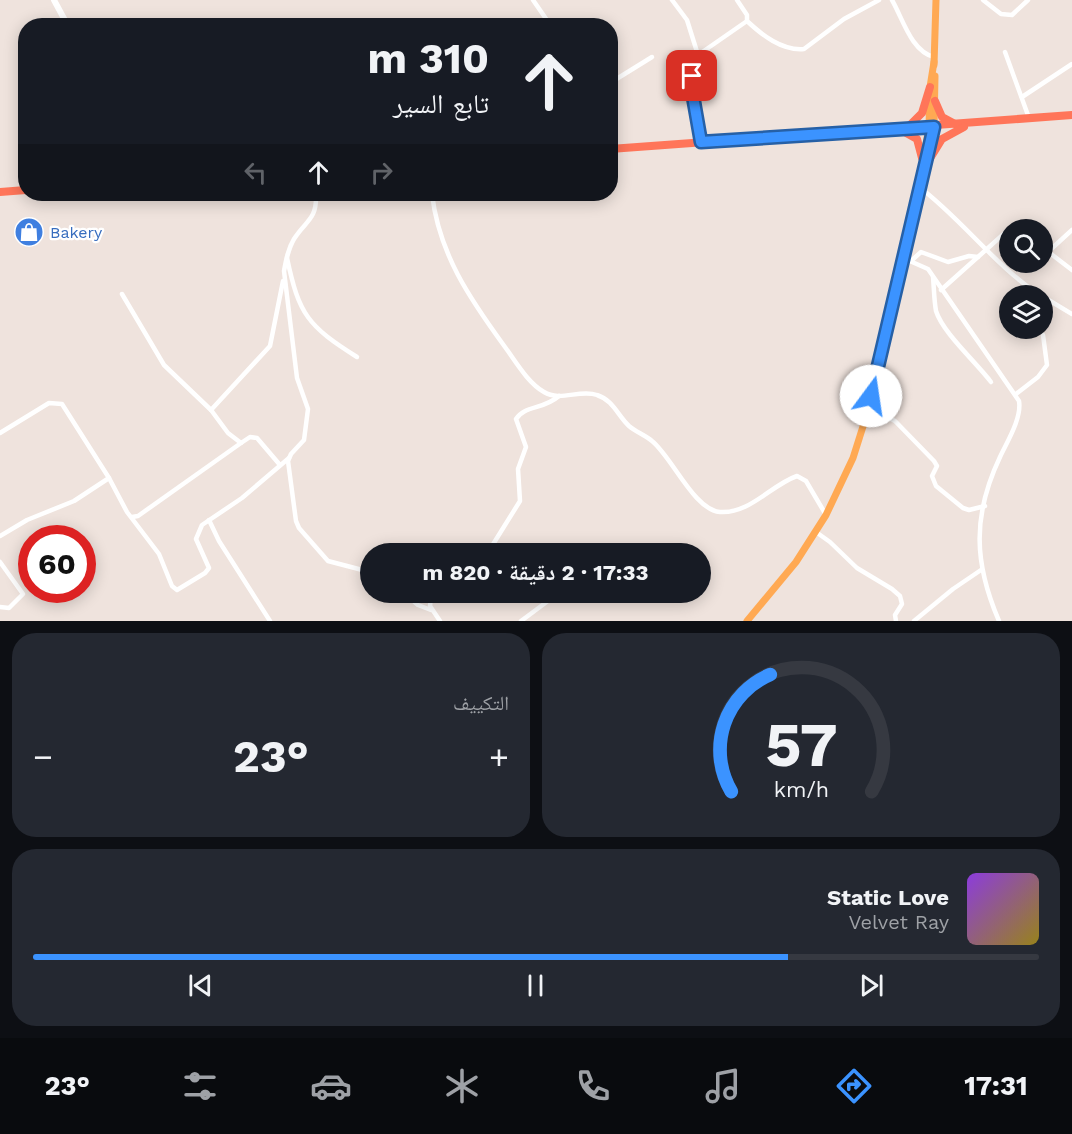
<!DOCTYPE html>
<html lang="ar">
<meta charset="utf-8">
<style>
body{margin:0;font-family:"Work Sans","Noto Naskh Arabic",sans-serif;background:#242831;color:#f1f3f6;direction:rtl;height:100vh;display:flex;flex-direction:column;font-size:22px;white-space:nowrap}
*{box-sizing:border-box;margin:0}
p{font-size:20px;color:#9ea1a6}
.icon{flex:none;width:33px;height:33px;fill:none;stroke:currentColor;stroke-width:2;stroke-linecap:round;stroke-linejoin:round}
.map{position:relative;height:621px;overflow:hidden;direction:ltr}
.drawer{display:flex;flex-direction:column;gap:12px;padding:12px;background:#0d0f14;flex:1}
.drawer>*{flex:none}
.hud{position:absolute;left:18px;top:18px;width:600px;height:183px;border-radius:24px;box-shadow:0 3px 15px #0003;direction:rtl;background:#171b24;color:#f1f3f6;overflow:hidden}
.controls{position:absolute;left:999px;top:219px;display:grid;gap:12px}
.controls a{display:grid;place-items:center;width:54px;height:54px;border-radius:50%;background:#171b24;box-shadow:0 3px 15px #0003;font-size:30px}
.speed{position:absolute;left:18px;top:525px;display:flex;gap:12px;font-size:30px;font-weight:700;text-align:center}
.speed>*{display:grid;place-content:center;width:78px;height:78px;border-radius:50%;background:#171b24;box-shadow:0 3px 15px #0003;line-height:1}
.speed .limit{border:9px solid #d22;background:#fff;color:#111}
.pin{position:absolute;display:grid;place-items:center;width:51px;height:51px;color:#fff;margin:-26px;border-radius:12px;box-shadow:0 3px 9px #0006}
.me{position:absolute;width:66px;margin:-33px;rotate:14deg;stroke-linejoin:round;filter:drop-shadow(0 0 4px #0008)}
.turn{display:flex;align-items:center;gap:21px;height:126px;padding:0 30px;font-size:27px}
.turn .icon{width:78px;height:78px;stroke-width:2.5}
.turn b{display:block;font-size:42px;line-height:51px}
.lanes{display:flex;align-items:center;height:57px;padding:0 30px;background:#0003;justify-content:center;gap:30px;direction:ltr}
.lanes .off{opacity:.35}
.big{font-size:45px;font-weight:700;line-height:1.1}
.drawer .tile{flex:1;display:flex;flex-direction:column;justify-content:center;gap:9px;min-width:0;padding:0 21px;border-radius:24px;background:#242831}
.drawer .dial{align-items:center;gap:0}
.dial svg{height:156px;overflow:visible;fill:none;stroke:#363941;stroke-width:7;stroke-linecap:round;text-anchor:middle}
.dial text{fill:#f1f3f6;stroke:none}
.song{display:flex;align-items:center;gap:18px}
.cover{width:72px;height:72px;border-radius:9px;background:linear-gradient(135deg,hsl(270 70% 55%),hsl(50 70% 35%))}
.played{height:6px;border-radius:3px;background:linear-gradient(90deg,#3b93ff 75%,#363941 75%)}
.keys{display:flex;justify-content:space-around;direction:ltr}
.heat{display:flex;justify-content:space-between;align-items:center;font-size:33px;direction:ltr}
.drawer .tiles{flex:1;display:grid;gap:12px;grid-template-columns:1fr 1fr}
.tile:last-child{grid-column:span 2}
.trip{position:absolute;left:360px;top:543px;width:351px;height:60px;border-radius:30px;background:#171b24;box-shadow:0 3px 15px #0003;font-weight:700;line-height:60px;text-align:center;direction:rtl}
.menu{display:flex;height:96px;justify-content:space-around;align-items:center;background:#090b0e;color:#9ea1a6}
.menu .icon{width:42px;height:42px}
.menu .current{color:#3b93ff}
.menu b{font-size:27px;color:#f1f3f6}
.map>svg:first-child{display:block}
</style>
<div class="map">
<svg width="1072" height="621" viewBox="0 0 1072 621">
<rect width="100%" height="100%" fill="#efe3dd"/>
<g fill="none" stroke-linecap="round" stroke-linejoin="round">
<g stroke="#fff" stroke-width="4.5">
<polyline points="533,0 551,26"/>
<polyline points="672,0 687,20 698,55 698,63 691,82 701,142"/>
<path d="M737 0 747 15V21C762 35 782 51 804 49L844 19 879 0"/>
<path d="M892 0C903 19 911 51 934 57"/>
<polyline points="983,0 1001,14 1012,15 1028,0"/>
<polyline points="1005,52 1029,118"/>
<polyline points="698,55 747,21"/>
<polyline points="610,83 652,57"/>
<polyline points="1022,97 1072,64"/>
<polyline points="610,135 617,149"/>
<path d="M918 186C962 219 995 266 1041 296"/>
<path d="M316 194C317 220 306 220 294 239 288 249 286 260 284 271L297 378 308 409 304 440 291 454 288 461 296 521 299 528 328 561 370 572"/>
<path d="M432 194C439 254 470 299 505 347 516 362 528 383 544 392 560 402 580 389 597 395 613 400 618 416 629 426 636 432 645 435 652 441 672 457 694 510 720 512 750 514 771 485 797 476L806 481 826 515"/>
<polyline points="1042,247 1072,270"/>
<polyline points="1049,251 1072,230"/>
<path d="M287 258C299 315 308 326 357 357"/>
<path d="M903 258 928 269 1019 401C1022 418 1007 442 1000 457 972 516 974 563 999 621"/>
<polyline points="911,261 921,252 948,262 969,256 978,257"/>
<path d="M933 277C934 288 934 300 936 311 943 333 976 362 991 382"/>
<polyline points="941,290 1007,231 1014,228 1018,230"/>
<polyline points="122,294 164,365 211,410 228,433 241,443 250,437 257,438 280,465"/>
<polyline points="1042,296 1072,314"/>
<polyline points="1016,394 1038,377 1047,365 1043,335"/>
<polyline points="211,410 270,346 283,281"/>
<polyline points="866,417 887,417 895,421 934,461 937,466 932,476 936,486 963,508 969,510 985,506"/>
<polyline points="0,433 49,403 62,404 109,478 127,512 159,554 172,586 177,590 205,573 209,568 196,539 202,525 242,498 289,458"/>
<polyline points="132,517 138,516 241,443"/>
<polyline points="209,520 219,541 270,621"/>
<polyline points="816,532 830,542 857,568 892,589 900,596 902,604 895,615 896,621"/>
<polyline points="0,536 27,520 74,501 109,478"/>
<path d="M487 554 520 501 518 469 526 447 516 419C525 405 543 410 559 396"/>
<polyline points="0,562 23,594 9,608 0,607"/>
<polyline points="403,592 418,605 431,610"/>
<polyline points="438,592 431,597 430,606 440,621"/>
<polyline points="521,621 560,592"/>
<polyline points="914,621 953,589 981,570"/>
</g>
<polyline stroke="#fff" stroke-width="6" points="54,0 68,26"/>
<g stroke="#ffa953" stroke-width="7">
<polyline points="934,65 936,0"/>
<polyline points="927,160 934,127 935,76"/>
<polyline points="747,621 796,562 826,515 853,458 866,417 890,323 919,183 929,127 930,87 934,62"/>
</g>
<g stroke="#ff7559" stroke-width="8">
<polyline points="935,101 942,117 955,124"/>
<polyline points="908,127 922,113 930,87"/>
<polyline points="901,130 917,139 922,158"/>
<polyline points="610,149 1072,115"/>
<polyline points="926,165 942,139 964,127"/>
<polyline points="0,192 26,190"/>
</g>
</g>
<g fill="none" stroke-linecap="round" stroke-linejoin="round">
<g stroke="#2660a6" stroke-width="15">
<path id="route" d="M692 76 691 85 701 142 934 127C913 217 892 306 871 396"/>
</g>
<use href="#route" stroke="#3b93ff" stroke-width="10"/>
</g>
<defs>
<g id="shop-disc" transform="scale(1.5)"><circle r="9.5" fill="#3f7fe0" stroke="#fff"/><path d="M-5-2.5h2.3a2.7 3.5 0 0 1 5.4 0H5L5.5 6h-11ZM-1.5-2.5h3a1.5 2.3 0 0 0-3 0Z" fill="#fff"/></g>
</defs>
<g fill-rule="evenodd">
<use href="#shop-disc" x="29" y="232"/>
</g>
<g text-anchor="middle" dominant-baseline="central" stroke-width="4.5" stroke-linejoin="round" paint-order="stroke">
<g font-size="16" fill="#366cbe" stroke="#fff" text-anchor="start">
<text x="50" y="232">Bakery</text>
</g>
</g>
</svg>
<div class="controls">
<a><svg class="icon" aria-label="search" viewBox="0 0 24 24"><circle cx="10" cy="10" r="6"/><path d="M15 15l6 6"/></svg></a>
<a><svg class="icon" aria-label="layers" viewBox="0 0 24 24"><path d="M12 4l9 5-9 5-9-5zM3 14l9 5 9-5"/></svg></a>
</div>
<div class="speed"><div class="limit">60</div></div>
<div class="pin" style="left:692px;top:76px;background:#d93025"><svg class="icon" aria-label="arrive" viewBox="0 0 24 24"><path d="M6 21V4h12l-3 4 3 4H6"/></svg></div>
<svg class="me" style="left:871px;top:396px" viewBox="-20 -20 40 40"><circle r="19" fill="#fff"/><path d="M0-13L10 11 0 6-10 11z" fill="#3b93ff"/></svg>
<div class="trip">17:33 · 2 دقيقة · 820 m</div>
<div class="hud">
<div class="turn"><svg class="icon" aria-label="ahead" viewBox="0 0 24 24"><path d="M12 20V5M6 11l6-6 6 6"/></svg><div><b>310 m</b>تابع السير</div></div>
<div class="lanes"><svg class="icon off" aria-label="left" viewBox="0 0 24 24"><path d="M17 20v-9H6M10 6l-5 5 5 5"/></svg><svg class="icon" aria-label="ahead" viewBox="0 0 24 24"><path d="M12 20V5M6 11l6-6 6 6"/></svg><svg class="icon off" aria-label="right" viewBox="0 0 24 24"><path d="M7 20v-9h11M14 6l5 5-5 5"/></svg></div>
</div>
</div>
<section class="drawer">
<div class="tiles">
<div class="tile dial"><svg viewBox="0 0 100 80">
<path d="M14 69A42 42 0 1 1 86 69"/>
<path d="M14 69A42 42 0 0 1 34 9" stroke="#3b93ff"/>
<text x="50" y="56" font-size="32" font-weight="700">57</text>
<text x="50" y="72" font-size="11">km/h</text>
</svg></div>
<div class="tile"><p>التكييف</p>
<div class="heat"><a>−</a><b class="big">23°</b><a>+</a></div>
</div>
<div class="tile">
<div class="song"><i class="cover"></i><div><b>Static Love</b><p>Velvet Ray</p></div></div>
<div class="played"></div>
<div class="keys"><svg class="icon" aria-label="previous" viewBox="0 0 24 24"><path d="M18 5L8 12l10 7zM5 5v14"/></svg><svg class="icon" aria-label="pause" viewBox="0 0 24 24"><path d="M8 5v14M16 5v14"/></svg><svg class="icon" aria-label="next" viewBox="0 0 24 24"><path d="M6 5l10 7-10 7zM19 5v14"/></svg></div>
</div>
</div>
</section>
<nav class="menu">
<b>17:31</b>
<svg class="icon current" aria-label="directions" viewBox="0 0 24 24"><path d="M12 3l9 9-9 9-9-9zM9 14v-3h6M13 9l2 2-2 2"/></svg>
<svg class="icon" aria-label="music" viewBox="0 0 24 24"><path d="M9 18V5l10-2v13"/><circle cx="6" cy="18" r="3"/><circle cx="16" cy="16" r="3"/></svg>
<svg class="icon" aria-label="phone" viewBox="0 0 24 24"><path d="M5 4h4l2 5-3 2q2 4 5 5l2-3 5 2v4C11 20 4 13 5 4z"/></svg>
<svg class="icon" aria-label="climate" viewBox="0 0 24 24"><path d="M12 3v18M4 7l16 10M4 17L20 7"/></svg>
<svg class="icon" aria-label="car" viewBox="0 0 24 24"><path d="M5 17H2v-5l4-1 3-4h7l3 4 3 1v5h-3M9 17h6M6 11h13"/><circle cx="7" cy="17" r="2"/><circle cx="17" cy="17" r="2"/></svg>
<svg class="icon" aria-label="filters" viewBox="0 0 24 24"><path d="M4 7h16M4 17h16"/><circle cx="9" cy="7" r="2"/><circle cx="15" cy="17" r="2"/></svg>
<b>23°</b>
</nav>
